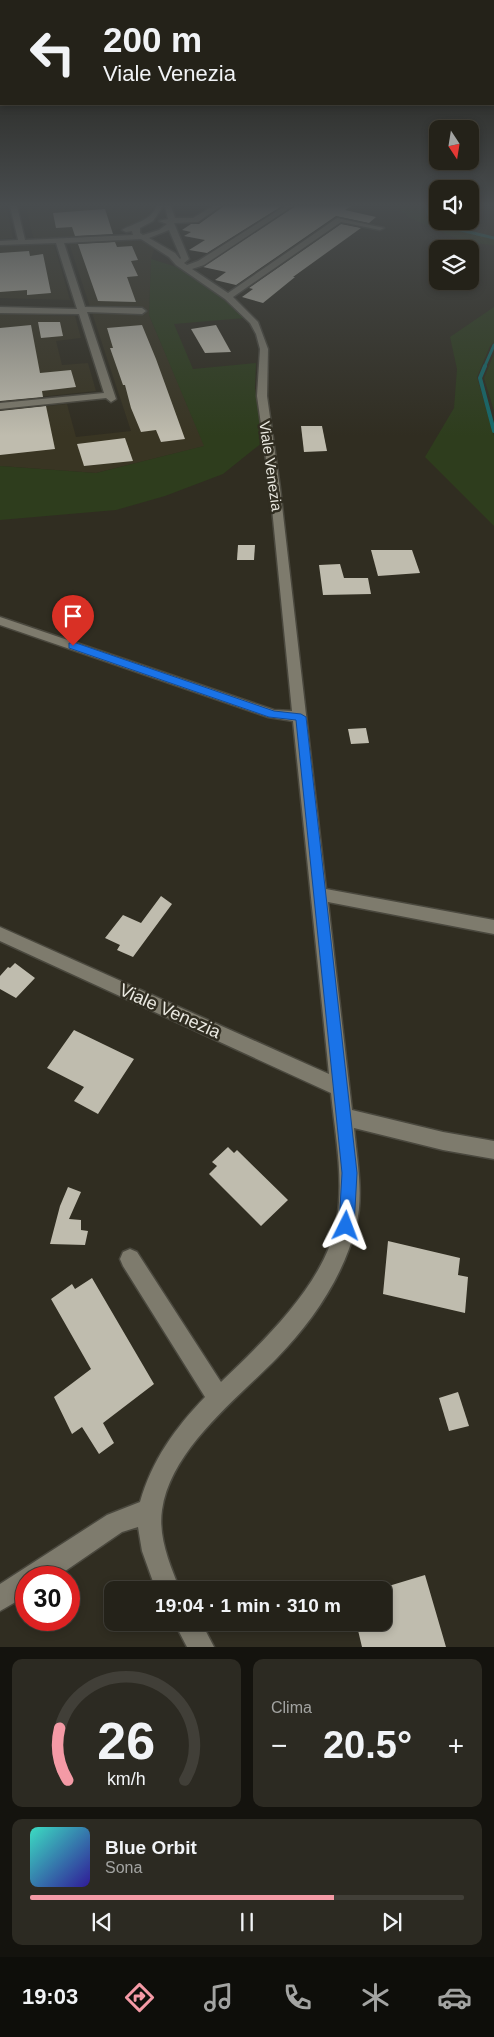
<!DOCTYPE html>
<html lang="it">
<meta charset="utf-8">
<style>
body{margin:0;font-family:Arial,sans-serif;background:#2c2a22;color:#f1f3f6;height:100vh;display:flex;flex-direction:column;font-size:19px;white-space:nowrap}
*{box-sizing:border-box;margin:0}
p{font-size:16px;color:#a3a4a2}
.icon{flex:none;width:28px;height:28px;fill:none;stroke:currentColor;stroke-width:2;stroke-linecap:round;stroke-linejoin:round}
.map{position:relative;height:1647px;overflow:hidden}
.sheet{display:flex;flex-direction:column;gap:12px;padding:12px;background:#14130e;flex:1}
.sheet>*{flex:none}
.banner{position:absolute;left:0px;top:0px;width:495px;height:105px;box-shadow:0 2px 8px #0003,0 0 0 1px #413f38;background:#242219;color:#f1f3f6;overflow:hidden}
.needle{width:32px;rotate:168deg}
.controls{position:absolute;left:429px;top:120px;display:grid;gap:10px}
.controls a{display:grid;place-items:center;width:50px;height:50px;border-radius:10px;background:#242219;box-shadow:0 2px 8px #0003,0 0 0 1px #413f38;font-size:25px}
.speed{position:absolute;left:15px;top:1566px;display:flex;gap:10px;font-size:25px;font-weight:700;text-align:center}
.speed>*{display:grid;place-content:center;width:65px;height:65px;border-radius:50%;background:#242219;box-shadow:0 2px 8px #0003,0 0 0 1px #413f38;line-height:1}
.speed .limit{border:8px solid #d22;background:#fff;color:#111}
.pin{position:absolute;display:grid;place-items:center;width:42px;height:42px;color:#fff;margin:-51px -21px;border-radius:50% 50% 50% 0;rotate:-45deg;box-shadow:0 0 5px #0007}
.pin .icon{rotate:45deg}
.me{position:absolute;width:55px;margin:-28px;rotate:3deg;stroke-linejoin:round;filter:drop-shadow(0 0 4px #0008)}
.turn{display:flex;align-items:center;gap:18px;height:105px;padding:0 20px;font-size:22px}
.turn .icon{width:65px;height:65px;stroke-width:2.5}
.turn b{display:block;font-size:35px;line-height:42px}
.big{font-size:38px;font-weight:700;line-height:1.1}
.sheet .tile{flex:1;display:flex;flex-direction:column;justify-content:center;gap:8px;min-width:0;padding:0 18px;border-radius:10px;background:#2c2a22}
.sheet .dial{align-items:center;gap:0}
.dial svg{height:130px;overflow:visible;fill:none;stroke:#413f38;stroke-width:7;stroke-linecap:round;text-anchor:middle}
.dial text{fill:#f1f3f6;stroke:none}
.song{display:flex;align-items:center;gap:15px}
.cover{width:60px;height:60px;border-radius:8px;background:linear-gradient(135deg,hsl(170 70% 55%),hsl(250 70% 35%))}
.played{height:5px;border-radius:2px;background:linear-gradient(90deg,#f49aa6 70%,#413f38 70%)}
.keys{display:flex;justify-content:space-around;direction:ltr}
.heat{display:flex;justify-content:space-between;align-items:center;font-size:28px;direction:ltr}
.sheet .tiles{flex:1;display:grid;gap:12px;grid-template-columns:1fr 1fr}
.tile:last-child{grid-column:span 2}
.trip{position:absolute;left:104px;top:1581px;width:288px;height:50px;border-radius:10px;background:#242219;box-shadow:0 2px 8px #0003,0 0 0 1px #413f38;font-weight:700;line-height:50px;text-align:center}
.tab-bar{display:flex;height:80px;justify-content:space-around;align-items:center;background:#0e0e0a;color:#a3a4a2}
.tab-bar .icon{width:35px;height:35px}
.tab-bar .on{color:#f49aa6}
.tab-bar b{font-size:22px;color:#f1f3f6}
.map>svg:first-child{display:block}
</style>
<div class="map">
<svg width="494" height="1647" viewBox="0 0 494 1647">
<rect width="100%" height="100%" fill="#302d21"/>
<g fill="#393523">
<polygon points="0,206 6,206 13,238 0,239"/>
<polygon points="50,206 154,206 154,207 143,221 111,232 76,237 38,239 33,237 26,208"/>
<polygon points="138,239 147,241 155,247 151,259 149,315 205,446 96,473 0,466 0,411 67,404 76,437 131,431 69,243"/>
<polygon points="54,244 70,300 0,298 0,246"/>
<polygon points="0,314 75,316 81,338 56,341 62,365 88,363 96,391 0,401"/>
</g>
<g fill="#2e3d1d">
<polygon points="395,206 424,206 427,216 452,228 494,239 494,245 468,243 410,218"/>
<polygon points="151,259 180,268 217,293 245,318 174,324 193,369 256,363 255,388 263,442 223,474 165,496 116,510 0,520 0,466 96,473 204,446 149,315"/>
<polygon points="494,307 494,342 490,346 477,377 494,436 494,526 425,457 454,408 457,369 450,337"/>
<polygon points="494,354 494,411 484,378"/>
</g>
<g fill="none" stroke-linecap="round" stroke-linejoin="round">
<g stroke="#15696a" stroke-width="3">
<polyline points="426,206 429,216 438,220"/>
<polyline points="439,221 453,228 494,238"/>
<polyline points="484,368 494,345"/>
</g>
<polyline stroke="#15696a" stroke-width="4" points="485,366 480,378 494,431"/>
</g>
<g fill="#bfbcae">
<polygon points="224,206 282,206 207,253 189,250 205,240 184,236 191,232 182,230 191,224 199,224"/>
<polygon points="295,206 351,206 345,210 376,217 369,223 336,216 236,285 215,280 226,272 203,267"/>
<polygon points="105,209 113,234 75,236 72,227 56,228 53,213"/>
<polygon points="341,224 361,228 293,277 295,277 263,303 242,297 253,289 249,288"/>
<polygon points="115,242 117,247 132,246 138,260 131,261 138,276 127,277 136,302 98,301 78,244"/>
<polygon points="29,251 30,256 43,254 51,293 27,295 27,290 0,292 0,253"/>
<polygon points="38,322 60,322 63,336 41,338"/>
<polygon points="31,325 40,373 71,370 76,387 42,391 43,397 0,401 0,328"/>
<polygon points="142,325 156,359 185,439 161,442 156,430 141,432 131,408 125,385 123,385 110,348 113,348 107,328"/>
<polygon points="216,325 231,352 205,353 191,329"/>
<polygon points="46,406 55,449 0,455 0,411"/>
<polygon points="301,426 322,426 327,451 304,452"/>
<polygon points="125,438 133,461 84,466 77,444"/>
<polygon points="238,545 255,545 254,560 237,560"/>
<polygon points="371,550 412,550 420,573 378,576"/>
<polygon points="340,564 344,578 368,578 371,594 323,595 319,565"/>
<polygon points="366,728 369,743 351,744 348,729"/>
<polygon points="161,896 172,904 133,957 117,950 120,945 105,938 123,915 141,923"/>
<polygon points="15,963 35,978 16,998 0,989 0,976 8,967 10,968"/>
<polygon points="74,1030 134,1059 98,1114 74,1101 84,1087 47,1068"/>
<polygon points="228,1147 234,1153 237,1150 288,1200 261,1226 209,1174 217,1166 212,1162"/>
<polygon points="68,1187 81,1192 69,1219 81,1220 81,1230 88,1231 85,1245 50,1244 60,1206"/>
<polygon points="388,1241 460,1258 458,1275 468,1277 465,1313 383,1294"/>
<polygon points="92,1278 154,1384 103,1423 114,1443 99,1454 82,1427 72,1434 54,1397 91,1369 51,1299 72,1284 75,1289"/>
<polygon points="458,1392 469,1426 449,1431 439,1398"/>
<polygon points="425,1575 446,1647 362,1647 356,1622 382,1622 382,1588"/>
</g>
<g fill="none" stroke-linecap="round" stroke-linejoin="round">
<g stroke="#4a483e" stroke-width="3">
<g id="minor">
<path d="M10 206H17L25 240 133 235 132 231 126 232 122 230C136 222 149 222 157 206H163L153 221 140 228V233L143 235 159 230 167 224 159 221 168 219 165 206H171L175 218H193L213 206H221L198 222 174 223 189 259 184 263 187 265 198 261 285 206H293L204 265 192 269 228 293 337 218 384 228 380 230 341 222 233 297 258 322 268 349 267 396 280 488 326 889 494 920V934L328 902 352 1110 443 1132 494 1141V1159L443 1150 354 1128C357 1160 364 1195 356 1226 344 1276 312 1322 277 1358 236 1400 171 1449 162 1510 158 1537 170 1565 180 1590H156L142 1551 138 1527 122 1532 55 1578H26V1596L0 1611V1584L107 1515 140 1502C152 1460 175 1428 205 1397L123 1266 120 1259 123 1252 130 1249 137 1252 221 1382C264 1341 328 1280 337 1219 344 1178 335 1134 331 1093L0 941V927L329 1074 293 721 268 717 0 625V617L274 710 292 711 270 488 257 396 260 349 256 334 250 323 225 299 176 265 169 257 141 239 64 243 85 307 142 308 146 311 142 314 87 312 116 399 111 402 106 398 0 409V403L104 393 79 314 0 313V307L77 309 56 243 0 245V241L18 240ZM169 230 181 258 180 259 175 253 149 238Z"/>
<polygon points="174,1622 201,1622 214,1647 187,1647"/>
</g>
</g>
<use href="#minor" fill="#7e7b6d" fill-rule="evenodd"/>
</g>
<linearGradient id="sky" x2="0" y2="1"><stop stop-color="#1a1912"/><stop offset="0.47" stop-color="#484c4e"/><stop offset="1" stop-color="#484c4e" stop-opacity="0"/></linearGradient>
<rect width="494" height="436" fill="url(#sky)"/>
<polygon fill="#1a73e8" stroke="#114b97" points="69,643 76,643 274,711 301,714 306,717 357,1173 354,1226 352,1231 346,1234 341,1231 339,1226 342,1173 296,720 269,717 69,648"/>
<g text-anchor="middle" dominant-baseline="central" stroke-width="5" stroke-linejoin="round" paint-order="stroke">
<g font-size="15" fill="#eae9e1" stroke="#302d21">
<text transform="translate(271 466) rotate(82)">Viale Venezia</text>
</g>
<g font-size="18" fill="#eae9e1" stroke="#302d21">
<text transform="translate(170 1011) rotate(24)">Viale Venezia</text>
</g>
</g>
</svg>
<div class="controls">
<a><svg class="needle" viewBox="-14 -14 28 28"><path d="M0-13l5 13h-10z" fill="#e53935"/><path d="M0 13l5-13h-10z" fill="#a3a4a2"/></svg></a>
<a><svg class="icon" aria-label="sound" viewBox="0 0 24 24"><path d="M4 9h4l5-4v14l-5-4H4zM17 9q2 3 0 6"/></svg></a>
<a><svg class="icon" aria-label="layers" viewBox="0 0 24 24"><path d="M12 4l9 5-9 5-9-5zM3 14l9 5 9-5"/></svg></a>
</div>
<div class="speed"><div class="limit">30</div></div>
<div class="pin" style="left:73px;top:646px;background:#d93025"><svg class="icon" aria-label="arrive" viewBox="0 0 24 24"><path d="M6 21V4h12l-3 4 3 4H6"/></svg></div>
<svg class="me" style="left:346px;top:1226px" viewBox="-20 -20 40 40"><path d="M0-17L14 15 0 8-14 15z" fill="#1a73e8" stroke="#fff" stroke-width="4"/></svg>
<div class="trip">19:04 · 1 min · 310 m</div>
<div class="banner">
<div class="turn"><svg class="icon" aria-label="left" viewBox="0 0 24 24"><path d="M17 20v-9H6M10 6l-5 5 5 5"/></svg><div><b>200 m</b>Viale Venezia</div></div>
</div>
</div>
<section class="sheet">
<div class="tiles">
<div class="tile dial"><svg viewBox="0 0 100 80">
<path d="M14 69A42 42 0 1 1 86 69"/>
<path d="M14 69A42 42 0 0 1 9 37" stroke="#f49aa6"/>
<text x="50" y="56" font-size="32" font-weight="700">26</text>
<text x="50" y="72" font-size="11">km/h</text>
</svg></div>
<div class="tile"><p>Clima</p>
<div class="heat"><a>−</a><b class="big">20.5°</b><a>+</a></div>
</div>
<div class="tile">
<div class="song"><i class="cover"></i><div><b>Blue Orbit</b><p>Sona</p></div></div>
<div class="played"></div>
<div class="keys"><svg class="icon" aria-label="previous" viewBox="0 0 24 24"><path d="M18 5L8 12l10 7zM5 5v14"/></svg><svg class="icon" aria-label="pause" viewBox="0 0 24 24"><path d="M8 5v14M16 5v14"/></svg><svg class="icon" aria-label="next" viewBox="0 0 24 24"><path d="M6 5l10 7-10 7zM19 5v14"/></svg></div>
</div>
</div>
</section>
<nav class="tab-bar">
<b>19:03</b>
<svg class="icon on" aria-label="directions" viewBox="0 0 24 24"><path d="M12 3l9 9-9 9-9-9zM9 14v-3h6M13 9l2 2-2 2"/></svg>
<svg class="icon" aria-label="music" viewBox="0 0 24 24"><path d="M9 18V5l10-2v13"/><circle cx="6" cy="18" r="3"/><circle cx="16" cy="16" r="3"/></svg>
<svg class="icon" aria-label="phone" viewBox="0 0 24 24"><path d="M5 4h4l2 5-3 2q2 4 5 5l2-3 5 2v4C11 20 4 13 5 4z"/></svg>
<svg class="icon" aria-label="climate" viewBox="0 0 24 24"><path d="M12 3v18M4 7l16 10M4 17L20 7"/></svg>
<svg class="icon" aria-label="car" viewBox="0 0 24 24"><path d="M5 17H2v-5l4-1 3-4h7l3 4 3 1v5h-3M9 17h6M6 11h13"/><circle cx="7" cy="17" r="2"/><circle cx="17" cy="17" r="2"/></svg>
</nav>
